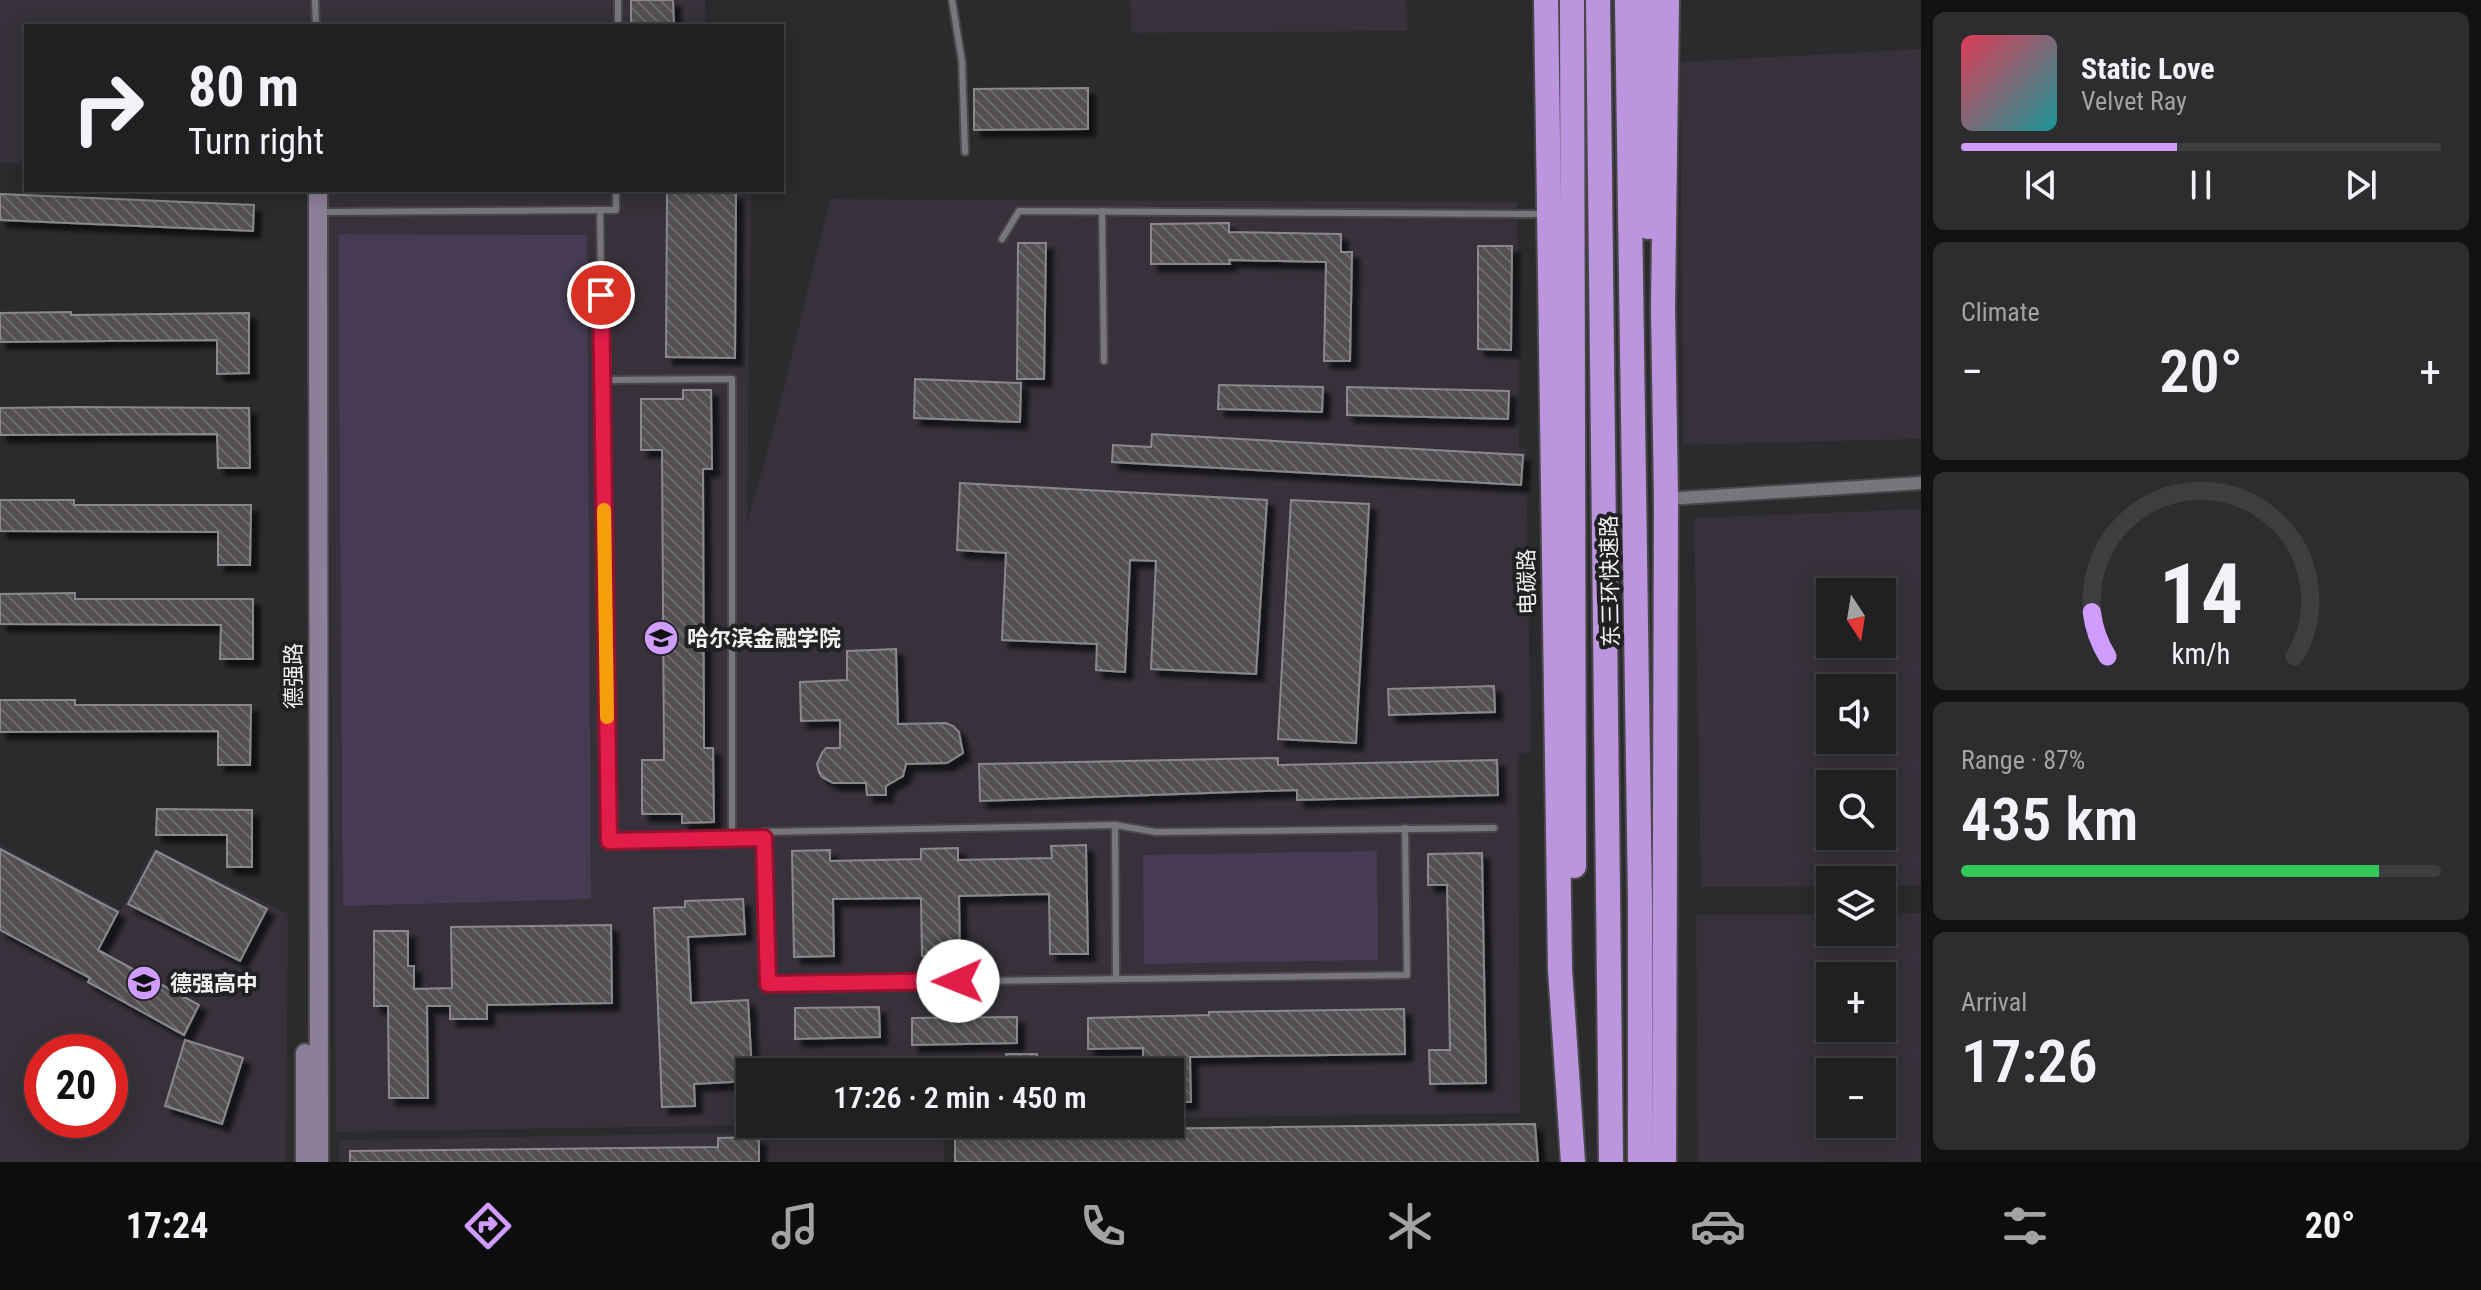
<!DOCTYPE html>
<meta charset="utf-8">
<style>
body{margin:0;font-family:"Roboto Condensed","Noto Sans SC",sans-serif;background:#2d2d2f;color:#f1f3f6;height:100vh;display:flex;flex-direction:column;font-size:30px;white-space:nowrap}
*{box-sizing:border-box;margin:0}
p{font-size:26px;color:#a2a3a5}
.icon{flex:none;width:44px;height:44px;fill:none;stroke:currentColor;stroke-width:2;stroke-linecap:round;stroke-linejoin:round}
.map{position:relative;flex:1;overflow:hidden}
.sheet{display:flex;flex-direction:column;gap:12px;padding:12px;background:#121213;width:560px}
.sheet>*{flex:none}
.hud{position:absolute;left:24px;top:24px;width:760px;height:168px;border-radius:0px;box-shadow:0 4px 20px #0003,0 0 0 2px #3d3e40;background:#202022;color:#f1f3f6;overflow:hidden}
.needle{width:52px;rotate:168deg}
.fabs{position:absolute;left:1816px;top:578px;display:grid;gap:16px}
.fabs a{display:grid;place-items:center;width:80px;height:80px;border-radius:0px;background:#202022;box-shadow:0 4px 20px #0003,0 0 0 2px #3d3e40;font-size:40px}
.speed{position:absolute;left:24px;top:1034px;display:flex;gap:16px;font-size:40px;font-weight:700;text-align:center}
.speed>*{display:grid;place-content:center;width:104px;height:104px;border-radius:50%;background:#202022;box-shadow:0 4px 20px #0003,0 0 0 2px #3d3e40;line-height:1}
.speed .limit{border:12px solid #d22;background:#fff;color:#111}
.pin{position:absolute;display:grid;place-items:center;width:68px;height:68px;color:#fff;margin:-34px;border:4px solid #fff;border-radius:50%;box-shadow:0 2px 8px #0007}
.me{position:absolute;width:88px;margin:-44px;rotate:269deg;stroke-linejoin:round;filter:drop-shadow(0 0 6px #0008)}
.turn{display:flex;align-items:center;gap:28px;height:168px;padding:0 32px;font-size:36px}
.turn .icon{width:104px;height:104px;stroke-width:2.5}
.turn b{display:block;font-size:56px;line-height:68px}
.big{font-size:60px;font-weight:600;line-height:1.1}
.sheet .tile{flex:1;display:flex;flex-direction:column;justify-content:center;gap:12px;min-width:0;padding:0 28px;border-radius:12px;background:#2d2d2f}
.sheet .dial{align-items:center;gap:0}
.dial svg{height:208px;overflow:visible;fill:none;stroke:#3d3e40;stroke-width:7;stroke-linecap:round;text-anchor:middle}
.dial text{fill:#f1f3f6;stroke:none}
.song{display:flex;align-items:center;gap:24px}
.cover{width:96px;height:96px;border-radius:12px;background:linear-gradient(135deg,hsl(350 70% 55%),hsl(180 70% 35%))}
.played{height:8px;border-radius:4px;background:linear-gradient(90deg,#d09dff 45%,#3d3e40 45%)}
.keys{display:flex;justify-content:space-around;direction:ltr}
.heat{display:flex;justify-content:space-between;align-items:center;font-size:44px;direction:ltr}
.charge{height:12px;border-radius:6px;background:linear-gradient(90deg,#34c759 87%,#3d3e40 0)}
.trip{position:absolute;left:736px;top:1058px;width:448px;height:80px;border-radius:0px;background:#202022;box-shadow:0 4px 20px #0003,0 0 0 2px #3d3e40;font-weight:600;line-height:80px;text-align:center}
.menu{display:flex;height:128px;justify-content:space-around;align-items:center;background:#0d0d0e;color:#a2a3a5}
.menu .icon{width:56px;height:56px}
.menu .current{color:#d09dff}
.menu b{font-size:36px;color:#f1f3f6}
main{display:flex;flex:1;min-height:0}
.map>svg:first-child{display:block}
</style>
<main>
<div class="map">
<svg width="1921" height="1162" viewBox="0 0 1921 1162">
<defs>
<pattern id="building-back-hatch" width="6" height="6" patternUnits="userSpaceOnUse" patternTransform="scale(2)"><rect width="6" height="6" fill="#525053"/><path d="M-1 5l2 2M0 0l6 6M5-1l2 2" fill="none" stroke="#6b6a6c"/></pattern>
<filter id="shadow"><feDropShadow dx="7" dy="7" stdDeviation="2" flood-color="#0009"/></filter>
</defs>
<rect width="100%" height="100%" fill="#2b2a2d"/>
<g fill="#36313a" fill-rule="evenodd">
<polygon points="0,0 705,0 706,26 26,26 26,163 0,163"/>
<polygon points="1130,0 1406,0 1407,31 1131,33"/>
<polygon points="1921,49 1921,439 1683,445 1680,62"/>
<polygon points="327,190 751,190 747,523 774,428 830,199 1517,202 1519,448 1526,449 1531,752 1518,754 1520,1113 1170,1118 1170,1072 750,1072 750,1124 826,1124 336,1132"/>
<path d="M1921 509V885L1882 886V880H1830V886L1701 887 1694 518ZM1882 592V644H1830V592ZM1830 688H1882V740H1830ZM1830 784H1882V836H1830Z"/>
<path d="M0 845 121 910 154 848 288 914 286 1162H0ZM42 1052H110V1120H42Z"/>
<path d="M1882 913H1921V1162H1698L1696 915 1830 914V932H1882ZM1830 976H1882V1028H1830ZM1882 1072V1124H1830V1072Z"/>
<polygon points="943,1129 944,1162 339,1162 339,1140"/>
</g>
<g fill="#463b52">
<polygon points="338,234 587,235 591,899 343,906"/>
<polygon points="1377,851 1378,960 1144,964 1143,855"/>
</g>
<g fill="url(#building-back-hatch)" stroke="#8a888c" stroke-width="2" filter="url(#shadow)">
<polygon points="631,0 673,0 674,26 631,26"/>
<polygon points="1088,88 1088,129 974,130 974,89"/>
<polygon points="667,193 736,193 735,358 666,357"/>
<polygon points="0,194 254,205 253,231 0,220"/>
<polygon points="1229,223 1229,232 1341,234 1341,252 1352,252 1350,361 1324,361 1326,262 1229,260 1230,264 1151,264 1151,224"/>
<polygon points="1018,243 1046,243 1044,379 1017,379"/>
<polygon points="1478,246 1512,246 1511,350 1478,349"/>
<polygon points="71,312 71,315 249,313 249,373 217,374 217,340 0,342 0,313"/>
<polygon points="915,379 1021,383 1020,422 914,418"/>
<polygon points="1219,385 1323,387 1322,412 1218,409"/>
<polygon points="1347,387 1509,391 1508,419 1347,415"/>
<polygon points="683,390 711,390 712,469 703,469 704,748 713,748 714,822 682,823 682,814 642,814 642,760 664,760 662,450 641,450 641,399 683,399"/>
<polygon points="75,407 249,408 250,468 218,468 217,434 0,435 0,408"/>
<polygon points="1152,434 1523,455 1521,485 1112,462 1113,445 1151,447"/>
<polygon points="960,483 1267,500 1256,674 1151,669 1156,561 1130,560 1125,672 1096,670 1097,644 1002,640 1006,553 957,550"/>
<polygon points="0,500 74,500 74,505 251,505 250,565 218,565 218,532 0,531"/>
<polygon points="1291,500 1369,504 1356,743 1278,739"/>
<polygon points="75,593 75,599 253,599 253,659 220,659 221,625 0,624 0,594"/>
<polygon points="896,649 898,724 946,723 953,726 959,732 963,753 947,763 906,764 903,776 886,786 886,795 867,795 866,783 833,783 822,777 819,772 817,764 822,753 826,748 840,748 840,720 801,721 800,682 847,680 847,651"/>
<polygon points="1494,686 1495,712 1389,715 1388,689"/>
<polygon points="0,700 75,700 75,705 251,705 250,765 218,765 218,731 0,732"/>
<polygon points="1278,758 1278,765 1497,760 1498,795 1297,800 1297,790 980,801 979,764"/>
<polygon points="157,809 252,810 252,867 227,867 227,835 156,835"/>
<polygon points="1086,845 1088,954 1050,954 1049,894 959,896 960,956 922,956 921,898 833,899 834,956 794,957 792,851 830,850 830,861 921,859 921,849 958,848 958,860 1052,858 1051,846"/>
<polygon points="0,849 118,912 98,950 199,1005 184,1035 88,982 90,978 0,930"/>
<polygon points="156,851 267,909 240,961 128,904"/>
<polygon points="1482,853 1486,1083 1430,1084 1429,1050 1450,1050 1447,885 1428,885 1428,854"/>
<polygon points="743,899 745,934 688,937 691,1003 748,1000 752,1072 750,1081 694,1084 695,1106 662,1107 654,908 685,907 685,901"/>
<polygon points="611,925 612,1003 487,1005 487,1019 450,1019 450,1006 427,1006 428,1098 389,1098 388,1006 374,1006 374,931 408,931 408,966 414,966 414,989 452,988 451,927"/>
<polygon points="879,1007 880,1037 795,1039 795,1008"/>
<polygon points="1404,1009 1405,1054 1190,1057 1191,1102 1170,1102 1170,1072 1143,1072 1143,1048 1088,1049 1088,1018 1209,1015 1209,1012"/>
<polygon points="1017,1017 1017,1043 912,1045 912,1018"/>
<polygon points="185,1040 243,1058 222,1124 165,1106"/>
<rect x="1006" y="1054" width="31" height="18"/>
<polygon points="1535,1124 1538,1162 955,1162 955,1131"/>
<polygon points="759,1137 759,1162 350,1162 350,1151 718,1147 718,1138"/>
</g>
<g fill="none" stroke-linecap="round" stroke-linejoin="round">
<g stroke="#49474a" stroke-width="10">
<g id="lane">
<polyline points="315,0 316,26"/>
<polyline points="952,0 962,62 965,152"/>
<polyline points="618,26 618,0"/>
<polyline points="600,210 616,210 616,190"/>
<polyline points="1102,211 1104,361"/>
<polyline points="322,212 600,210 609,841 764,838"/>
<polyline points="1002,239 1019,211 1544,214"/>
<polyline points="603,380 732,379 732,839"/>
<polyline points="1115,825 1116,979"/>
<polyline points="1405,828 1407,975 768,984 763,832 1115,825 1156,832 1494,828"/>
</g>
</g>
<g stroke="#49474a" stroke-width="16">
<polyline id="street" points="1666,499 1921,483"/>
</g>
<g stroke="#49474a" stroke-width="22">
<g id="secondary">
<polyline points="318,190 319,1162"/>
<polyline points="305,1162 305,1053"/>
</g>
</g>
<g stroke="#49474a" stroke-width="28">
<g id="highway">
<polyline points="1546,0 1560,969 1573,1162"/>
<polyline points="1572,0 1574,866"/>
<polyline points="1598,0 1611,1162"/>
<polyline points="1627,0 1640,902 1640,1162"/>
<polyline points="1646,0 1648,227"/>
<polyline points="1664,1162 1666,499 1663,308 1667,0"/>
</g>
</g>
<use href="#lane" stroke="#78767a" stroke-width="6"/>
<use href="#street" stroke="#78767a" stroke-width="12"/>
<use href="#secondary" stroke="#8c8098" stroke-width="18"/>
<use href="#highway" stroke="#bb96df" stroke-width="24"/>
</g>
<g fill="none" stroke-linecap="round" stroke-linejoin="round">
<g stroke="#92132f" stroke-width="20">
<polyline id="route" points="601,295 609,841 764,838 768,984 958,981"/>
</g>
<use href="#route" stroke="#e11d48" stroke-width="14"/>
<polyline stroke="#f59e0b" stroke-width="14" points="604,510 607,717"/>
</g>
<defs>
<g id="university-disc" transform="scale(1.8)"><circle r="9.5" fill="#d09dff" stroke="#212023"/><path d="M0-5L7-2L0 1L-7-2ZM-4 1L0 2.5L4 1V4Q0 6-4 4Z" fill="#111"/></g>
<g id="school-disc" transform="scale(1.8)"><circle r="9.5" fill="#d09dff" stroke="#212023"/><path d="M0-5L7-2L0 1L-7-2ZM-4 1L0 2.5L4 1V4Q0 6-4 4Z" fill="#111"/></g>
</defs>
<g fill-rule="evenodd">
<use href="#university-disc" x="661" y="638"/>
<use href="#school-disc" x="144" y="983"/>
</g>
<g text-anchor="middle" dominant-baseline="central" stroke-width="8" stroke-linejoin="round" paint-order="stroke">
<g font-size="22" fill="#f1f0f2" stroke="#212023">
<text transform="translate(1610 581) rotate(-91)">东三环快速路</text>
<text transform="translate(1527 582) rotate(-91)">电碳路</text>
<text transform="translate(293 676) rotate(-90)">德强路</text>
</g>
<g font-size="22" font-weight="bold" fill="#f1f0f2" stroke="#212023" text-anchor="start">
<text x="687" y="638">哈尔滨金融学院</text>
<text x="170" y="983">德强高中</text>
</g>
</g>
</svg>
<div class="fabs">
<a><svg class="needle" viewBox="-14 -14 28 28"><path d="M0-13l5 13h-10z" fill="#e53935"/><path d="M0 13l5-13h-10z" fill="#a2a3a5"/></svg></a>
<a><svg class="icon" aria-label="sound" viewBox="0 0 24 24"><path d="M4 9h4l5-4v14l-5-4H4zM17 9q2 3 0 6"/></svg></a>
<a><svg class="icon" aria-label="search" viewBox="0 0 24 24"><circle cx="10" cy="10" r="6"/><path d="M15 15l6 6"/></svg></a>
<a><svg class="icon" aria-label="layers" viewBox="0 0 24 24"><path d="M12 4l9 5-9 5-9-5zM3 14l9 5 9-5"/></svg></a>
<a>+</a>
<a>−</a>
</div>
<div class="speed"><div class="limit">20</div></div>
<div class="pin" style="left:601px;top:295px;background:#d93025"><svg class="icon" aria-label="arrive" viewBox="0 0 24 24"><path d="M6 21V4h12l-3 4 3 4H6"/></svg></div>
<svg class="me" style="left:958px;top:981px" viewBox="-20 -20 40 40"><circle r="19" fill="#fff"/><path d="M0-13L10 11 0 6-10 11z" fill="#e11d48"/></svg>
<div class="trip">17:26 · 2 min · 450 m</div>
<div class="hud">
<div class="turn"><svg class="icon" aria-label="right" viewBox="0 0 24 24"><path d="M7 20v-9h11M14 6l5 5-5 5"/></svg><div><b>80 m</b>Turn right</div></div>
</div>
</div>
<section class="sheet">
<div class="tile">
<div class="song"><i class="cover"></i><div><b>Static Love</b><p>Velvet Ray</p></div></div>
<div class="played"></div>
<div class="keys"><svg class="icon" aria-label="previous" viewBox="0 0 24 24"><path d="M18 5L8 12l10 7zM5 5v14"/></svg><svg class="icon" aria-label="pause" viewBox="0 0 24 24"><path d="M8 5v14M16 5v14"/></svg><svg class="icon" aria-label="next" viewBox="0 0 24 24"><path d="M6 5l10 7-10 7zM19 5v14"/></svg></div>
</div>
<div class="tile"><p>Climate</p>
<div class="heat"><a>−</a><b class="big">20°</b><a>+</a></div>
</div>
<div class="tile dial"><svg viewBox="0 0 100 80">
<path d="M14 69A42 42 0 1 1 86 69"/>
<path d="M14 69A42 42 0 0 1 8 52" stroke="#d09dff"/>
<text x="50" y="56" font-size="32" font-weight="700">14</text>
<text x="50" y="72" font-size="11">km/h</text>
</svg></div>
<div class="tile"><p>Range · 87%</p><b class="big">435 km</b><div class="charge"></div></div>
<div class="tile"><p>Arrival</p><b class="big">17:26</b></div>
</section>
</main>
<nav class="menu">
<b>17:24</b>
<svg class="icon current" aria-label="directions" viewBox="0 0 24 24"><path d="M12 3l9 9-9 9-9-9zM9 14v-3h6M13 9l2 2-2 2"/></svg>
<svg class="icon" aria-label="music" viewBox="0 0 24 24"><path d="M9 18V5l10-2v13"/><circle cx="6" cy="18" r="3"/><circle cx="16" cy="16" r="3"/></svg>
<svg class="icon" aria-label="phone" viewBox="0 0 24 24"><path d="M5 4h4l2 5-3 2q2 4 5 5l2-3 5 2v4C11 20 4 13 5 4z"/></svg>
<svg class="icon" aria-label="climate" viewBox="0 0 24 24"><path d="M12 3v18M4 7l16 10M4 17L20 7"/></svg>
<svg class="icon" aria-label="car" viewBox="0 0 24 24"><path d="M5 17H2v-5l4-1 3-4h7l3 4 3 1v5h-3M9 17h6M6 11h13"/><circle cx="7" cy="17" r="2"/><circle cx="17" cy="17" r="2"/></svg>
<svg class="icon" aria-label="filters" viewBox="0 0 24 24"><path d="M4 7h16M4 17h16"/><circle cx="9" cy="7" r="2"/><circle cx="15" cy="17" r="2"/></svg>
<b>20°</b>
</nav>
